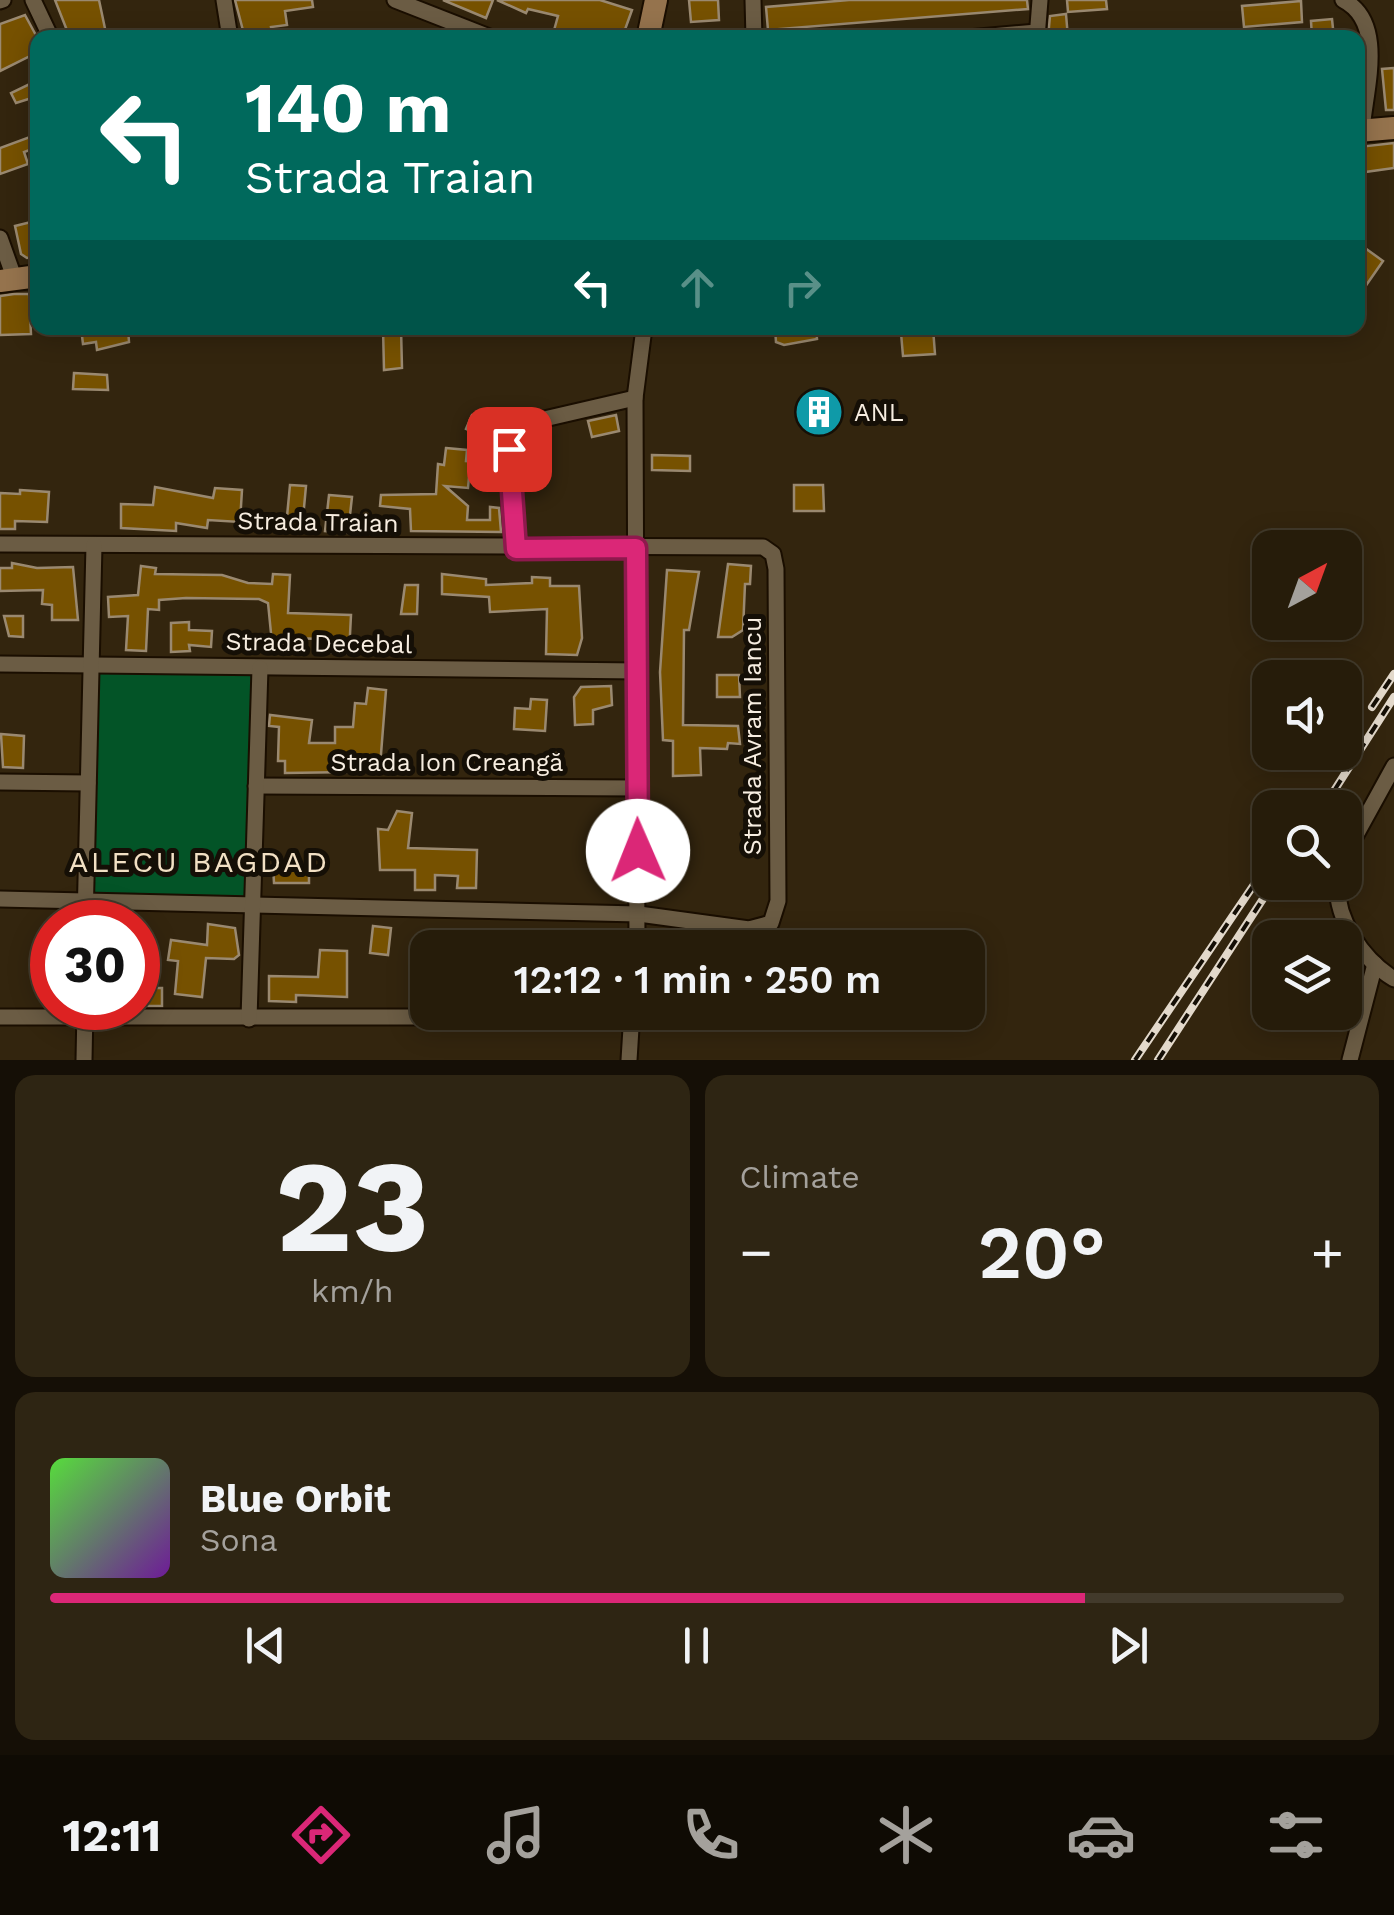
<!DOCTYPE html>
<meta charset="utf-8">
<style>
body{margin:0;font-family:"Work Sans",sans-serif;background:#2e2513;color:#f1f3f6;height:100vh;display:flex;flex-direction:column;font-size:38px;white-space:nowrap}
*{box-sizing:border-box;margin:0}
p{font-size:32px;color:#a4a19c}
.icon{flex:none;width:55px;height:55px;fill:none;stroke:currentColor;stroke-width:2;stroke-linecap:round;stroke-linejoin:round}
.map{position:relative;height:1060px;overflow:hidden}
.sheet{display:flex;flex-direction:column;gap:15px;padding:15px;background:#150f06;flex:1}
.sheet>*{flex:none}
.hud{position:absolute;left:30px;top:30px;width:1335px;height:305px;border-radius:20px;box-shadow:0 5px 25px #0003,0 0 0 2px #423a2b;background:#00695c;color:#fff;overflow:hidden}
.needle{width:65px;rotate:41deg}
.controls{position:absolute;left:1252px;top:530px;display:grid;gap:20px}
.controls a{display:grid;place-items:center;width:110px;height:110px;border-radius:20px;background:#261c0a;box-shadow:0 5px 25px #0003,0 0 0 2px #423a2b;font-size:50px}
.speed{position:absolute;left:30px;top:900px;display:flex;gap:20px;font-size:50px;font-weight:700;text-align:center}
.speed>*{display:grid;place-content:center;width:130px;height:130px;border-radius:50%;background:#261c0a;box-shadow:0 5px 25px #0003,0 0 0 2px #423a2b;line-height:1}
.speed .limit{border:15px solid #d22;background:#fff;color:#111}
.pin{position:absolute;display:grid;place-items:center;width:85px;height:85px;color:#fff;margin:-42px;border-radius:20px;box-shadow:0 5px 15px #0006}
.me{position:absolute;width:110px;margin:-55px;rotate:359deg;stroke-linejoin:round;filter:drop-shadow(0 0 8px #0008)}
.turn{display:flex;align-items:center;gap:35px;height:210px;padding:0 50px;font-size:45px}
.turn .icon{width:130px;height:130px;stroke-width:2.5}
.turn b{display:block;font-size:70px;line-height:85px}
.lanes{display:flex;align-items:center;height:95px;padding:0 50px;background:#0003;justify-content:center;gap:50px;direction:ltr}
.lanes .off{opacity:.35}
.big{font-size:75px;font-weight:600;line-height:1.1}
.sheet .tile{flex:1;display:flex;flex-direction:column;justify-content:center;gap:15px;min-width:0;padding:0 35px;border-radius:20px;background:#2e2513}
.sheet .dial{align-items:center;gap:0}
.dial b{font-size:130px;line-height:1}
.song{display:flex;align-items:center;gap:30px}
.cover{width:120px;height:120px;border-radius:15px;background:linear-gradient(135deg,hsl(110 70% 55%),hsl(280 70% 35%))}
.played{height:10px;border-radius:5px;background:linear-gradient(90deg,#db2777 80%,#423a2b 80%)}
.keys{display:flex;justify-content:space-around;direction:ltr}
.heat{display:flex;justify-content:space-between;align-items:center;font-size:55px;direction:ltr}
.sheet .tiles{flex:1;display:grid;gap:15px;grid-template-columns:1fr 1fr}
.tile:last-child{grid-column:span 2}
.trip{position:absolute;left:410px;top:930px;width:575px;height:100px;border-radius:20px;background:#261c0a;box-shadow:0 5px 25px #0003,0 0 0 2px #423a2b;font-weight:600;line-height:100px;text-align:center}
.dock{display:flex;height:160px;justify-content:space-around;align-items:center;background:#0f0b04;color:#a4a19c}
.dock .icon{width:70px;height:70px}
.dock .selected{color:#db2777}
.dock b{font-size:45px;color:#f1f3f6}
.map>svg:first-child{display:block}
</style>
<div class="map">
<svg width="1394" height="1060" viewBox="0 0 1394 1060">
<rect width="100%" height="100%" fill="#33250e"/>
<polygon fill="#035427" points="95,668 256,671 253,903 85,902"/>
<g fill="#765100" stroke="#9a8970" stroke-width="2.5">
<polygon points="55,0 99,0 107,38 70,38"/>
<polygon points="235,0 312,0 313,7 285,11 287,25 271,27 273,38 245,38"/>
<polygon points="443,0 493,0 486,18"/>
<polygon points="497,0 600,0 632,10 622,38 561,38 553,34 558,16 528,9 526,13"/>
<polygon points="689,0 718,0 719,20 691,22"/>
<polygon points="849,0 1027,0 1028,9 768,30 766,7"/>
<polygon points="1067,0 1106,0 1107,9 1068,12"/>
<polygon points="1301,1 1302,22 1244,27 1242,6"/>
<polygon points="1066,14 1068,38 1048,38 1050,16"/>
<polygon points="25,15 38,39 38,52 0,71 0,24"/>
<polygon points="1332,19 1334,38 1312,38 1311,21"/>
<polygon points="1394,68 1394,110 1386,110 1382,69"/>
<polygon points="38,80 38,96 16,103 11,93"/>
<polygon points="38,134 38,147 24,152 28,164 0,174 0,148"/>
<polygon points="1394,143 1394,168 1358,173 1358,147"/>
<polygon points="31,222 38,256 27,258 21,254 15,226"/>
<polygon points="1358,243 1383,261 1358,297"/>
<polygon points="14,294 29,294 31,334 0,335 0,296"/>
<polygon points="81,328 128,328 129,342 97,350 96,342 83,344"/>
<polygon points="383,328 401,328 402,368 384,370"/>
<polygon points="775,328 816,328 817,339 784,345 776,342"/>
<polygon points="916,328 933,328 935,354 903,356 901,333 917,332"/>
<polygon points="74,373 107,375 108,390 73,389"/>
<polygon points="804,396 834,396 835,427 803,427"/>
<polygon points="484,412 501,420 491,441 466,429 472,415 482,416"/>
<polygon points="616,415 619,431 592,437 588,421"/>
<polygon points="446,448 467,450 466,461 483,462 482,478 469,477 468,488 445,486 468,506 467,520 490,520 490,507 499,508 501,532 411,531 410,509 380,506 381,495 436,494 438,464 444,465"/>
<polygon points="652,455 690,456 690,471 652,470"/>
<polygon points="290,485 306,486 302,529 286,527"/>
<polygon points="794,485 823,485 824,511 794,511"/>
<polygon points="155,487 213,498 215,488 242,490 240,522 208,520 207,528 176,523 176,531 121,528 121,504 153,505"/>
<polygon points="20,490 49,492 47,522 15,521 15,529 0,529 0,493 20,494"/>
<polygon points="329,495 352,497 348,533 325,531"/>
<polygon points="12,563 37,568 73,567 78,620 52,620 52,605 42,604 43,590 0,591 0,568 12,568"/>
<polygon points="728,564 751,566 750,584 745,584 743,630 732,637 718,637"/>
<polygon points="141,566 156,568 155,574 222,575 248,583 272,584 273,574 290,575 288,613 351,615 349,654 324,652 324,639 286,638 286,644 272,643 268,603 259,599 186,598 159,600 159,610 148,609 146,651 126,650 128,616 109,617 108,597 138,595"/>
<polygon points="667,570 699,572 689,630 684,630 683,725 738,726 740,744 728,743 727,749 700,748 701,775 673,776 673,741 663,740 660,672"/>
<polygon points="442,574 486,579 486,585 532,583 532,577 550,578 550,586 579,586 582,638 577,655 546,654 547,609 490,612 489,597 442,594"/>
<polygon points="405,585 418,585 417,614 401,614"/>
<polygon points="4,616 23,616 23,637 9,636"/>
<polygon points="189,622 189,630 212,631 211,647 189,645 190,651 171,652 171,623"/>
<polygon points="717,675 739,675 740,697 717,697"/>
<polygon points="611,686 612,705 593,710 593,724 575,725 574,697 581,687"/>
<polygon points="368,688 386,690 380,767 351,764 351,772 285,773 285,761 278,761 279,727 269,726 270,715 312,720 309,743 335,743 335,727 353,727 355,703 366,704"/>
<polygon points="531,699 547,700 545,731 514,729 515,708 530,709"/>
<polygon points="1,734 24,736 23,768 3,767"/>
<polygon points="397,811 412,813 408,848 477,850 476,888 457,888 458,876 435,875 435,890 415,890 415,870 380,870 378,829 388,830"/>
<polygon points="657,829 685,832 685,846 656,843"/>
<polygon points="273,865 309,865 309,883 274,883"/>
<polygon points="208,924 235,928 239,955 234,959 206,958 202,997 175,994 178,961 168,960 171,940 207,945"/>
<polygon points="373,926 391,928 388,955 370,953"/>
<polygon points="320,950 347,951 347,997 296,995 296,1002 269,1001 269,976 318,977"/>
<rect x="138" y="988" width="24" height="18"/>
</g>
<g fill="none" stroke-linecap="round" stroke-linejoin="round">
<g stroke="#1a0e00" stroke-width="19">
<g id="street">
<polyline points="33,0 51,38"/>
<polyline points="224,0 230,38"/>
<polyline points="395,0 492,38"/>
<polyline points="753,0 754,38"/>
<path d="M1343 0C1387 22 1365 90 1362 130"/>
<polyline points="0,1 3,0"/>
<polyline points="968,38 1037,32"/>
<polyline points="1037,38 1040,0"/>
<polyline points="0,238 15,280"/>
<polyline points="0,544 763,547 773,554 776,569 778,901 771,923 749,929 639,914 0,899"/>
<path d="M516 549C513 517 495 439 527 423L635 398"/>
<polyline points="0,664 638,671"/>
<polyline points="0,782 88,783"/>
<polyline points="256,786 637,788"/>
<polyline points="1345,855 1394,766"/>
<path d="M1337 882C1336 920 1362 959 1394 979"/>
<polyline points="85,922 94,545"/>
<polyline points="637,948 635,398 644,328"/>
<polyline points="0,1017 632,1017"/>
<polyline points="249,1019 260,668"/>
<polyline points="84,1060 85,1008"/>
<polyline points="629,1060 632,1012"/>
<polyline points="1350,1060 1375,964"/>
</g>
</g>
<g stroke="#1a0e00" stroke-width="26">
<g id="secondary">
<polyline points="648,38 656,0"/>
<polyline points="1358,131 1394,128"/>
<polyline points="0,281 38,276"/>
</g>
</g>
<use href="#street" stroke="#6b5c44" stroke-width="15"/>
<use href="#secondary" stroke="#95734d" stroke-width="22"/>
<g stroke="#e3d9cb" stroke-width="8">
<g id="rail">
<polyline points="1372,707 1394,674"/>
<polyline points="1323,808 1394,697"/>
<polyline points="1135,1060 1270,861"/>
<polyline points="1158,1060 1274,882"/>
</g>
</g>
<use href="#rail" stroke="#150f06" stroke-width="4" stroke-dasharray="11" stroke-linecap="butt"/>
</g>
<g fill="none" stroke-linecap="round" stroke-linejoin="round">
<g stroke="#8e194d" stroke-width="25">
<polyline id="route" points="509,449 516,549 636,548 638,851"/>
</g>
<use href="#route" stroke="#db2777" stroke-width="18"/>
</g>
<defs>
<g id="building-disc" transform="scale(2.5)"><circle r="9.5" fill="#0f9aa8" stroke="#150f06"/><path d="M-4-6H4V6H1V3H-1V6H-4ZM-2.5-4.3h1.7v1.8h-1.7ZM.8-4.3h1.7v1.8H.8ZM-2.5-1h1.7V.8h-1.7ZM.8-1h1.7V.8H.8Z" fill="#fff"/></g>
</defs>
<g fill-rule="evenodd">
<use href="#building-disc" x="819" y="412"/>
</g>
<g text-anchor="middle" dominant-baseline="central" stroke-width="10" stroke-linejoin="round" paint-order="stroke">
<g font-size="25" fill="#f7ede0" stroke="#150f06" text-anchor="start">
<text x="854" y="412">ANL</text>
</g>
<g font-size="25" fill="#f7ede0" stroke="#150f06">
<text transform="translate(318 522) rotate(1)">Strada Traian</text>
<text transform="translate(319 643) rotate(1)">Strada Decebal</text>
<text transform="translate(752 736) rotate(-90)">Strada Avram Iancu</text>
<text x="447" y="762">Strada Ion Creangă</text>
</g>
<g font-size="30" letter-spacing="2.5" fill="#f2e0c4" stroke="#150f06">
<text x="199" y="861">ALECU BAGDAD</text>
</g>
</g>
</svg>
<div class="controls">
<a><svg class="needle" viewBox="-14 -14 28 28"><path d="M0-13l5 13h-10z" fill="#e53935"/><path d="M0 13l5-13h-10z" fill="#a4a19c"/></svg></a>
<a><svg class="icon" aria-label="sound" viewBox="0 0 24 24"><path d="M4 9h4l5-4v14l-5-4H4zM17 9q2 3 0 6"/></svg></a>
<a><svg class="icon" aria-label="search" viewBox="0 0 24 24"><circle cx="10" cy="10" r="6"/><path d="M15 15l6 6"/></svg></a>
<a><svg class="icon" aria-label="layers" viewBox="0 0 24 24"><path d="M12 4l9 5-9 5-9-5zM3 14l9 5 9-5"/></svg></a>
</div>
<div class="speed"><div class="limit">30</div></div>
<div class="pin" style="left:509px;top:449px;background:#d93025"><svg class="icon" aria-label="arrive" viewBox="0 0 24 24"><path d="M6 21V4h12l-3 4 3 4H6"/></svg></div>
<svg class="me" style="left:638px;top:851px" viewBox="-20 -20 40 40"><circle r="19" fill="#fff"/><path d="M0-13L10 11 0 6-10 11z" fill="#db2777"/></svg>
<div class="trip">12:12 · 1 min · 250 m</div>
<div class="hud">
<div class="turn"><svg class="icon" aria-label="left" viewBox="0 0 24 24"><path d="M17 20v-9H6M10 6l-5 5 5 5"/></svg><div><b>140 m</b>Strada Traian</div></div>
<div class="lanes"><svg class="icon" aria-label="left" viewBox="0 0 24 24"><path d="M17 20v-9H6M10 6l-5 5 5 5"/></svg><svg class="icon off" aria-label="ahead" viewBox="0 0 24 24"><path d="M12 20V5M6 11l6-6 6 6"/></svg><svg class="icon off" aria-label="right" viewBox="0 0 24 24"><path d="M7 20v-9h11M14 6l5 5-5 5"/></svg></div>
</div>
</div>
<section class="sheet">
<div class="tiles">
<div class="tile dial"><b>23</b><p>km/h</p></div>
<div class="tile"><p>Climate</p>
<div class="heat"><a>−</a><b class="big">20°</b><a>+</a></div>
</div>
<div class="tile">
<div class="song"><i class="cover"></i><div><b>Blue Orbit</b><p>Sona</p></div></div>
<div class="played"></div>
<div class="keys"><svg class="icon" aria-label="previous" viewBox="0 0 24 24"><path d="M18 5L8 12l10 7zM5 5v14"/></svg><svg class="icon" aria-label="pause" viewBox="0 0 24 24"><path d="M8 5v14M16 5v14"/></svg><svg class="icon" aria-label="next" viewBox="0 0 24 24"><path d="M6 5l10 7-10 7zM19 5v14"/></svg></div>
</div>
</div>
</section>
<nav class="dock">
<b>12:11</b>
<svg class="icon selected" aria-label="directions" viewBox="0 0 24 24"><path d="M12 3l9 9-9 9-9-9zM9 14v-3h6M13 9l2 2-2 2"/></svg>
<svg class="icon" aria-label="music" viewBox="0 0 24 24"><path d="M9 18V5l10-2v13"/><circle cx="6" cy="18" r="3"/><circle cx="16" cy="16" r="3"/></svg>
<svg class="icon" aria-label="phone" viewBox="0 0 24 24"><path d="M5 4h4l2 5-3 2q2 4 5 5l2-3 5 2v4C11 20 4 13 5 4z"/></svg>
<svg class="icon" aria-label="climate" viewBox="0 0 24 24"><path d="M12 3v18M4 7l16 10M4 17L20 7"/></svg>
<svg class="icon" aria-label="car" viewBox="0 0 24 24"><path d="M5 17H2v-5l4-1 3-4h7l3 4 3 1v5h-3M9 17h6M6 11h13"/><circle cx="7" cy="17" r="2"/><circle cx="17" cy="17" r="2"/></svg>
<svg class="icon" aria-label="filters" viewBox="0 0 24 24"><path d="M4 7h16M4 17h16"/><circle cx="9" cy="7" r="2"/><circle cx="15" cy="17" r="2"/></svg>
</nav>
